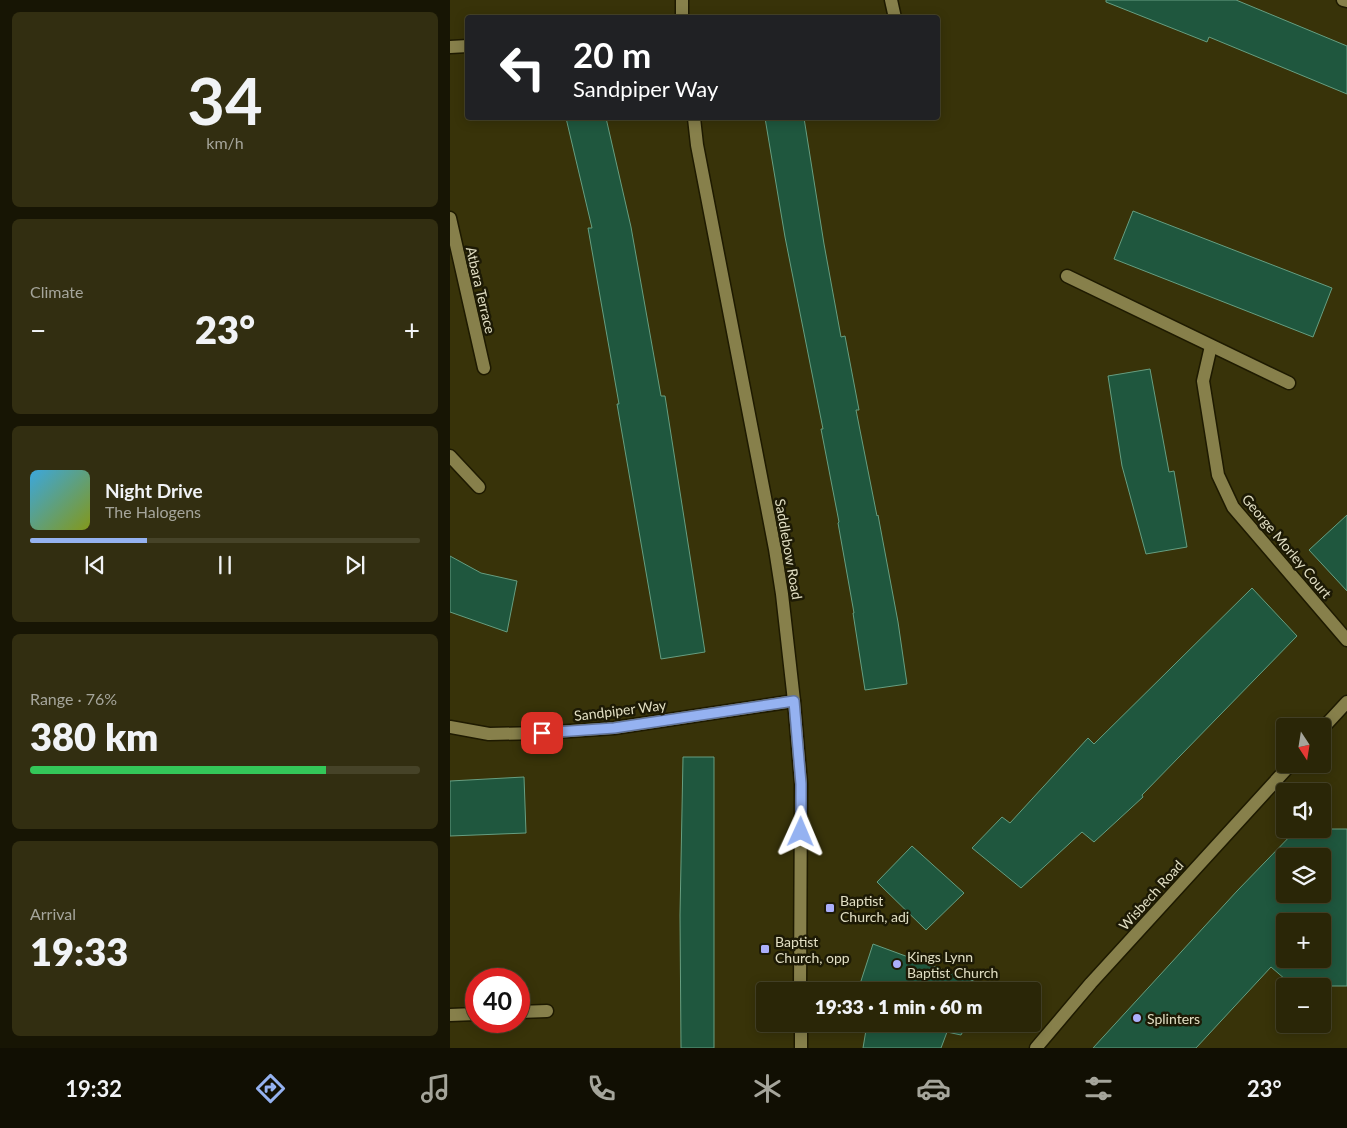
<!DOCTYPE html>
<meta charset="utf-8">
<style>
body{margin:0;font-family:Lato,sans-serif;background:#322e11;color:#f1f3f6;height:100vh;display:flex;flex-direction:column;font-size:19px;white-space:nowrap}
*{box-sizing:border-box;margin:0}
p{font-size:16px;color:#a5a59b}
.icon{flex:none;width:28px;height:28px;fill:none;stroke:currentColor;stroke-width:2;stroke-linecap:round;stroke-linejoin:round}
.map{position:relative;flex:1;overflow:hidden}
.side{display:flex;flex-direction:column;gap:12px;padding:12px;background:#171504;width:450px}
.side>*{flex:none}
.guide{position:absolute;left:15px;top:15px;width:475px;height:105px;border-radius:5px;box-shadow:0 2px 12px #0003,0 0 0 1px #464328;background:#202124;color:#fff;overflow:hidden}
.needle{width:32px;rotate:168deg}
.fabs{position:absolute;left:826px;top:718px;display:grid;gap:10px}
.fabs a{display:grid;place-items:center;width:55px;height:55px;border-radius:5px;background:#2a2607;box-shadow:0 2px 12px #0003,0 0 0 1px #464328;font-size:25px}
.speed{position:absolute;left:15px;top:968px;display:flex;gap:10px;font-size:25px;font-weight:700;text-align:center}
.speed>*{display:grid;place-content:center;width:65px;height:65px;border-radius:50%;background:#2a2607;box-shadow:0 2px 12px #0003,0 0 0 1px #464328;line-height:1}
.speed .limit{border:8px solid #d22;background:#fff;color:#111}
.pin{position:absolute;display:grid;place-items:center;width:42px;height:42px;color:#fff;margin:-21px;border-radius:10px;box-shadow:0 2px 8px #0006}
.me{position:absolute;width:55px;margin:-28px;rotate:1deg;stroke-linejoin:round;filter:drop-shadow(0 0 4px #0008)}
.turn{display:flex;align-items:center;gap:18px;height:105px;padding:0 25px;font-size:22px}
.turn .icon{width:65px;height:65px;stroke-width:2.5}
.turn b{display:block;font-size:35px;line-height:42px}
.big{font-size:38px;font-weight:800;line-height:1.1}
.side .card{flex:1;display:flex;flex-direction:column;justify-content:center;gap:8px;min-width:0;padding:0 18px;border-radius:8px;background:#322e11}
.side .dial{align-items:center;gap:0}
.dial b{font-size:65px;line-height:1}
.song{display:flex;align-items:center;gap:15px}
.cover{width:60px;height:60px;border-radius:8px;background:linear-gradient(135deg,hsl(200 70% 55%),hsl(70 70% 35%))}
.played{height:5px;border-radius:2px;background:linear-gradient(90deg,#95b2f1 30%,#464328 30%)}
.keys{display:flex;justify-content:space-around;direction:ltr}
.heat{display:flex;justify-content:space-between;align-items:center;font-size:28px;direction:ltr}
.charge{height:8px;border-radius:4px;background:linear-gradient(90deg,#34c759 76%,#464328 0)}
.trip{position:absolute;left:306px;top:982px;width:285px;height:50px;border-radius:5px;background:#2a2607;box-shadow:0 2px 12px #0003,0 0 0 1px #464328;font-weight:800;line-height:50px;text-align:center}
.menu{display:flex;height:80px;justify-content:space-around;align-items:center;background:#110f03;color:#a5a59b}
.menu .icon{width:35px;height:35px}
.menu .active{color:#95b2f1}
.menu b{font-size:22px;color:#f1f3f6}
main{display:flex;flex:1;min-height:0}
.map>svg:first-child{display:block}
</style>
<main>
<section class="side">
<div class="card dial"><b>34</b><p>km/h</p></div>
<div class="card"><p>Climate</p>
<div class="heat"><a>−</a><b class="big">23°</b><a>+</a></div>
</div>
<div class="card">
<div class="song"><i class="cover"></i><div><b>Night Drive</b><p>The Halogens</p></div></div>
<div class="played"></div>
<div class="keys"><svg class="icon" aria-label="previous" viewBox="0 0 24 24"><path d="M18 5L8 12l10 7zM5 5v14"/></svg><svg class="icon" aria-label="pause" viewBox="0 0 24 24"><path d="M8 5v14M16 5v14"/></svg><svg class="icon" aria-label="next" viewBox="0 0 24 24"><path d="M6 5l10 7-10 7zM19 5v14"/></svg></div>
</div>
<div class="card"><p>Range · 76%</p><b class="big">380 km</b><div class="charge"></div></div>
<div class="card"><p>Arrival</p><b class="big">19:33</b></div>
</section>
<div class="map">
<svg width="897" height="1048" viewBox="0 0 897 1048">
<rect width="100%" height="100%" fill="#383309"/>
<g fill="#1f573e" stroke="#669e81" fill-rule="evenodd">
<polygon points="656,0 786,0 897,46 897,94 759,37 757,42 656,2"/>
<polygon points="116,118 156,118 181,227 211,396 215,396 255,652 211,659 167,404 169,404 138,228 142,228"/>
<polygon points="315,118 354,118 374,244 391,337 395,336 409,410 406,410 427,516 428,515 448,622 457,684 415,690 403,613 404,613 388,523 389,522 371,429 373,429 335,237"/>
<polygon points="683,211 882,288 863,337 664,259"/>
<polygon points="700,369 719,472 724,471 737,547 696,554 672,466 658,376"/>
<polygon points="897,515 897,591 859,550"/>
<polygon points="0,556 31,573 67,581 57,632 0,612"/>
<polygon points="802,588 847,636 692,795 693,797 644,842 632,832 571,888 522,848 552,817 560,823 638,738 644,744"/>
<polygon points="233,757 264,757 264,1048 231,1048 230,915"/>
<polygon points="74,777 76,833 0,836 0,781"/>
<path d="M847 829H897V986H843L821 967 746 1048H643L787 891ZM835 856H872V894H835ZM835 921H872V959H835Z"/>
<polygon points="462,846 514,893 476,930 427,882"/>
<polygon points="423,944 537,986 534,991 416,991 410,984"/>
<polygon points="417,1024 517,1024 511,1035 497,1032 491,1048 413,1048"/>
</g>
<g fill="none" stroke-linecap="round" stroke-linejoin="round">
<g stroke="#1e1a01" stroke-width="15">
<g id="lane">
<polyline points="441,0 445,18"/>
<polyline points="0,456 29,487"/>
<polyline points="69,1012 97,1011"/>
<polyline points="0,1015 26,1014"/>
</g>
</g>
<g stroke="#1e1a01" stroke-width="15">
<g id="street">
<polyline points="893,0 897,1"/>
<polyline points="0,47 18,46"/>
<polyline points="0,218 34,368"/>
<polyline points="617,276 839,383"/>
<polyline points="761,346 753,381 768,475 783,507 897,640"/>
<polyline points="0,727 39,734 91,733 164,728 344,701"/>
</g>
</g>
<g stroke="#1e1a01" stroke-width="15">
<g id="secondary">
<polyline points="232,0 232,18"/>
<polyline points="244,118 247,145 325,549 332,594 344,701 351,784 350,991"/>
<polyline points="872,729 897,702"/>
<polyline points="351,1024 351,1048"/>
<polyline points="586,1048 641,983 841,764"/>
</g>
</g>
<use href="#lane" stroke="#87804b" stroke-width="12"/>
<use href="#street" stroke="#87804b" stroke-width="12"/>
<use href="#secondary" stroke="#87804b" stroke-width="12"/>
</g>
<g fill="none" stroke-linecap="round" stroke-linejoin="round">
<g stroke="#61749d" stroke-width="12">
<polyline id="route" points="92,733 164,728 344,701 351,784 351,832"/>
</g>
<use href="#route" stroke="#95b2f1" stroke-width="9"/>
</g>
<g fill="#abaffb" stroke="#1d1a05" stroke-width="2">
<rect x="375" y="903" width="10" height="10" rx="2.5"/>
<rect x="310" y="944" width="10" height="10" rx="2.5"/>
<circle cx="447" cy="964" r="5"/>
<circle cx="687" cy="1018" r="5"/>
</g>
<g text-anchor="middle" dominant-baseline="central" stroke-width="5" stroke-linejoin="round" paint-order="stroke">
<g font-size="14" fill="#e1dec3" stroke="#1d1a05">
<text transform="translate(31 290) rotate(77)">Atbara Terrace</text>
<text transform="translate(837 546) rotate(50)">George Morley Court</text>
<text transform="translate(339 549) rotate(80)">Saddlebow Road</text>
<text transform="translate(170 710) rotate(-7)">Sandpiper Way</text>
<text transform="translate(701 895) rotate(-48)">Wisbech Road</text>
</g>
<g font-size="14" fill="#e1dec3" stroke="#1d1a05" text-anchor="start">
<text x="390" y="900">Baptist<tspan x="390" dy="16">Church, adj</tspan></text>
<text x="325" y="941">Baptist<tspan x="325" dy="16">Church, opp</tspan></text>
<text x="457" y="956">Kings Lynn<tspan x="457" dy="16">Baptist Church</tspan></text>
<text x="697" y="1018">Splinters</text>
</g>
</g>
</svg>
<div class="fabs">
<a><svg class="needle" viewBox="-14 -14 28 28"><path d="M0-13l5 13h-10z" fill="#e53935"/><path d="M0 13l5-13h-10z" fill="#a5a59b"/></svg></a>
<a><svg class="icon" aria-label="sound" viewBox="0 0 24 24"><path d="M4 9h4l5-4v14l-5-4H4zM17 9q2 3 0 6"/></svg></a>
<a><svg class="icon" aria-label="layers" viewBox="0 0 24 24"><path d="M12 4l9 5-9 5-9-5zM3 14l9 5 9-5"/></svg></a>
<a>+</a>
<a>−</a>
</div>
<div class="speed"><div class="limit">40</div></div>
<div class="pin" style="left:92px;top:733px;background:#d93025"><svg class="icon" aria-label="arrive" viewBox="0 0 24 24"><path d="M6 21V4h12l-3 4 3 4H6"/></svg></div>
<svg class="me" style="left:351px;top:832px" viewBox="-20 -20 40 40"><path d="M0-17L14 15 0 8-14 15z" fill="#95b2f1" stroke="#fff" stroke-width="4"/></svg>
<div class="trip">19:33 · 1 min · 60 m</div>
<div class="guide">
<div class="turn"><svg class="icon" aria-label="left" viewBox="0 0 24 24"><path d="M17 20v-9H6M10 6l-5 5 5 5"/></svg><div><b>20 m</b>Sandpiper Way</div></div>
</div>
</div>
</main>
<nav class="menu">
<b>19:32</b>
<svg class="icon active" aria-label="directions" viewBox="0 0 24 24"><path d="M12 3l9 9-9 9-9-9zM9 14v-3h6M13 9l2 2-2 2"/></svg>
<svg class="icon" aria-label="music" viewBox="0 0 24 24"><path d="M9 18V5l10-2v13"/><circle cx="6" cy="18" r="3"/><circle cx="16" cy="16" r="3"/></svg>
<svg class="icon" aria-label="phone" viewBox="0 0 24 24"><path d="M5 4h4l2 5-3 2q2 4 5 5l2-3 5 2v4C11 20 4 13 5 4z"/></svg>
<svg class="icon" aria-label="climate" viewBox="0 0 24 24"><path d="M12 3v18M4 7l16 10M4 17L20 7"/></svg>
<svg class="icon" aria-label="car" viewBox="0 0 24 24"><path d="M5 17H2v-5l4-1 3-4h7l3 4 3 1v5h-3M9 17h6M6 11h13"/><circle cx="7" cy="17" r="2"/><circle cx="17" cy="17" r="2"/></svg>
<svg class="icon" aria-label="filters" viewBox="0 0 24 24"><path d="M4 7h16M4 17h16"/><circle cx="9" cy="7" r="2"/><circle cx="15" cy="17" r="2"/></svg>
<b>23°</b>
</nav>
